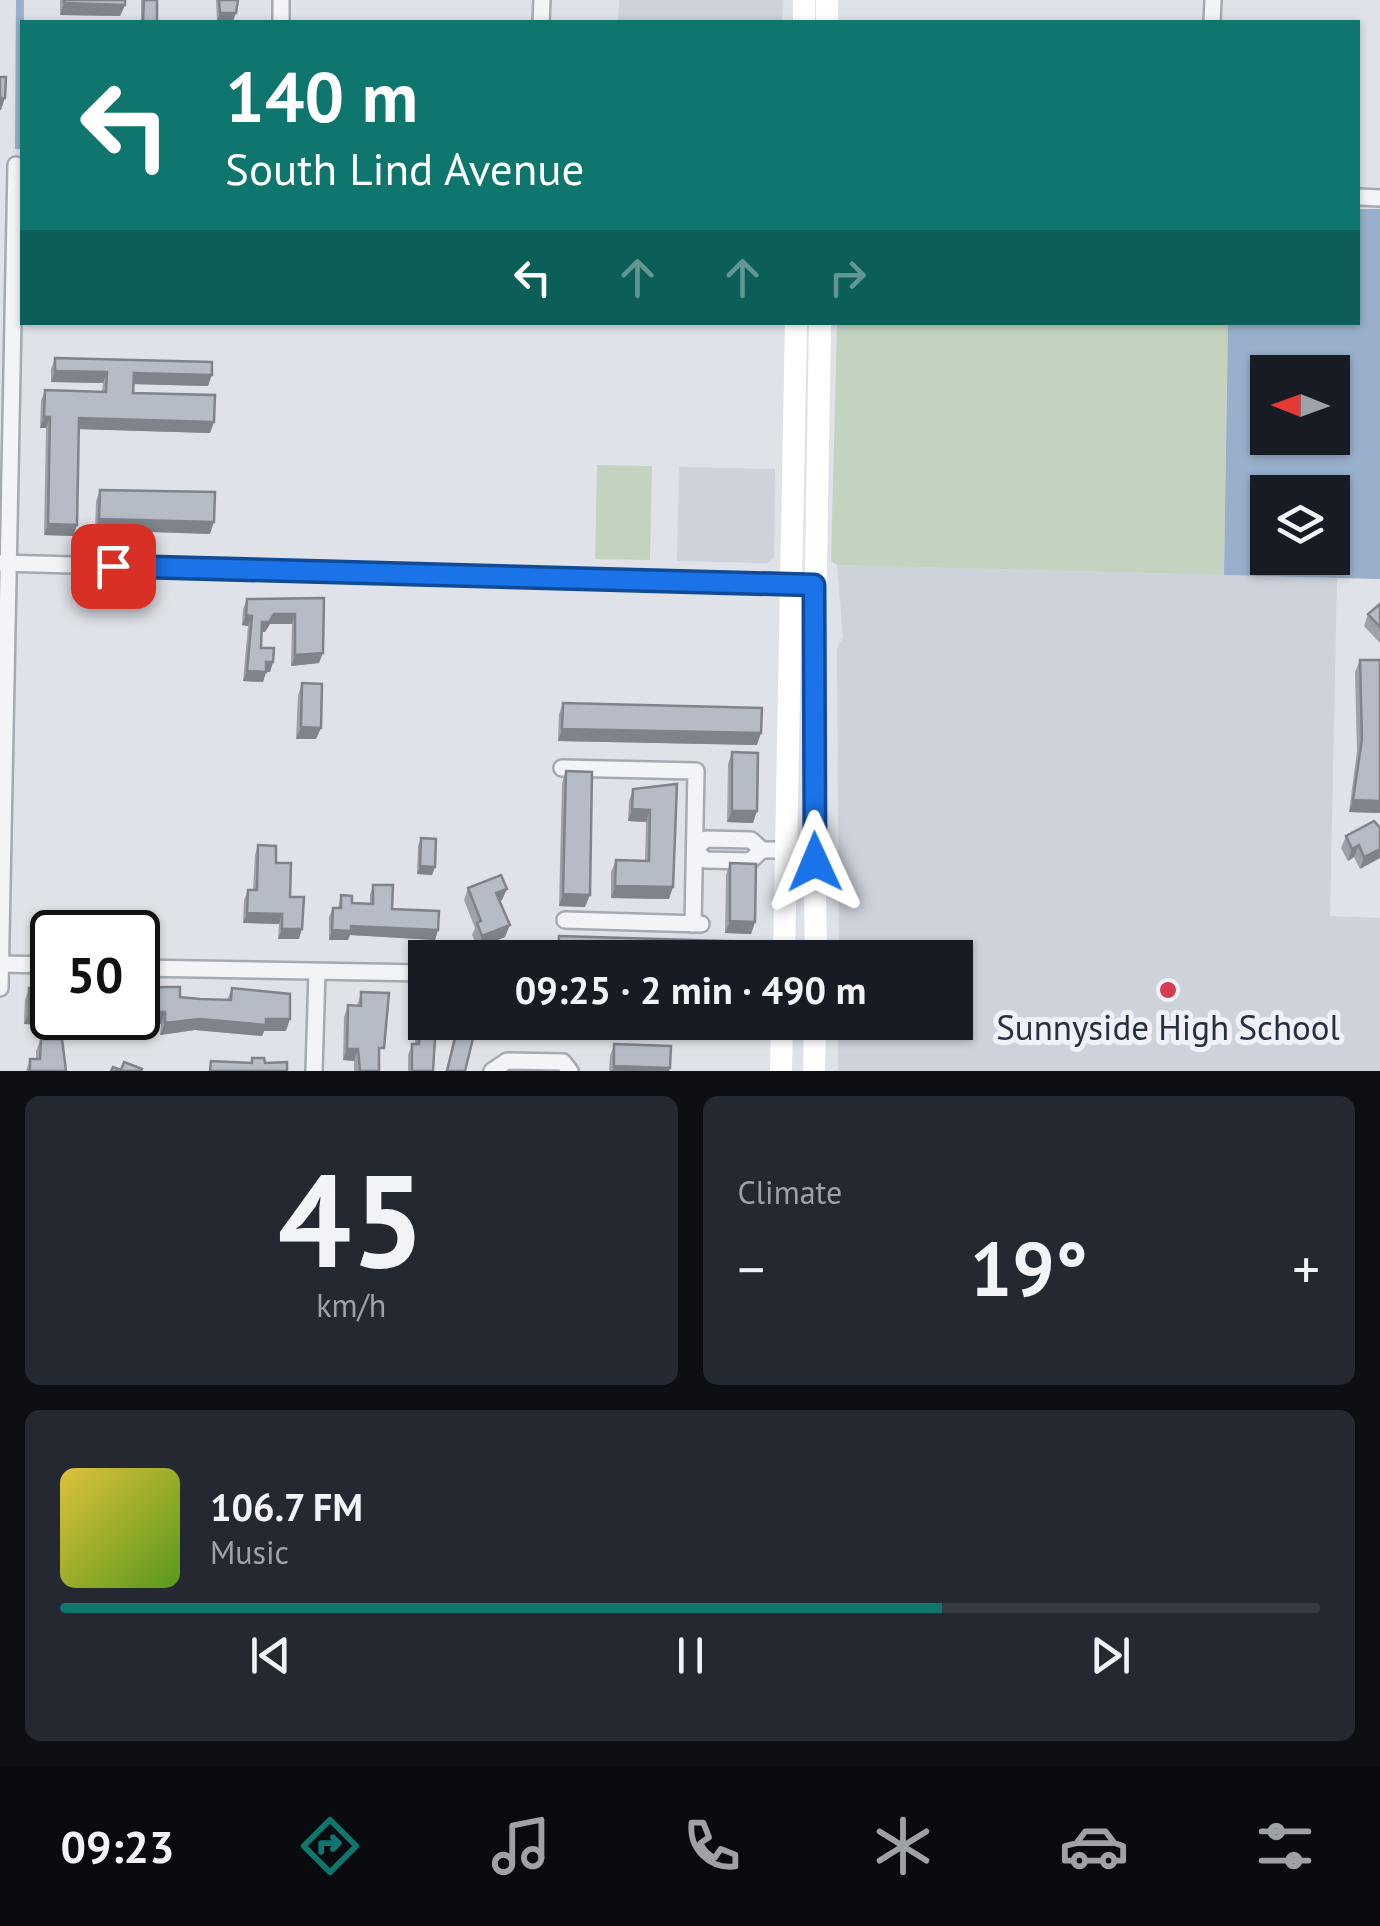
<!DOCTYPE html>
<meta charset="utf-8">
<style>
body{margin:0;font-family:"PT Sans",sans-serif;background:#242831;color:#f1f3f6;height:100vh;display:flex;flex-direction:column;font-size:38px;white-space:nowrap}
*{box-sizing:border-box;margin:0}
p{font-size:32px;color:#9ea1a6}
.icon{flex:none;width:55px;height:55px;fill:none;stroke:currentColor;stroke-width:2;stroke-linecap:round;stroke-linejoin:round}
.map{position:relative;height:1071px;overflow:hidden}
.panel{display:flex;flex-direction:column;gap:25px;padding:25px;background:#0d0f14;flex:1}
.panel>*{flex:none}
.banner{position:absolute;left:20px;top:20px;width:1340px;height:305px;border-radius:0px;box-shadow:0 2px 8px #0004;background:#0f766e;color:#fff;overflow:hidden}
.needle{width:65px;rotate:271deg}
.buttons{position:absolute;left:1250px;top:355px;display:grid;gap:20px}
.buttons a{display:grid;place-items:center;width:100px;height:100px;border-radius:0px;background:#171b24;box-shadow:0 2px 8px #0004;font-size:50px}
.speed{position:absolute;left:30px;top:910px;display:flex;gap:20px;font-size:50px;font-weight:700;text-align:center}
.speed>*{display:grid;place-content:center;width:130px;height:130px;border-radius:50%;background:#171b24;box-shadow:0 2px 8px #0004;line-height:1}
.speed .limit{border:5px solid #111;border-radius:15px;background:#fff;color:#111}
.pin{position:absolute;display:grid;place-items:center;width:85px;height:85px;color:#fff;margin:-42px;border-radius:20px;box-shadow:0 5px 15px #0006}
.me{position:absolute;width:110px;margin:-55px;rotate:359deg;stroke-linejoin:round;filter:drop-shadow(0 0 8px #0008)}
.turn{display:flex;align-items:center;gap:35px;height:210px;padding:0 40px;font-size:45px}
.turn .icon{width:130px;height:130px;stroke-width:2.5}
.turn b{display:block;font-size:70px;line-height:85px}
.lanes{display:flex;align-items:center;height:95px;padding:0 40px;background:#0003;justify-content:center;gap:50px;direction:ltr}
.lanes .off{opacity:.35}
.big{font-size:75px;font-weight:800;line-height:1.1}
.panel .widget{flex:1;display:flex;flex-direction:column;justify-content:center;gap:15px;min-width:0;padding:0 35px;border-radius:15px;background:#242831}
.panel .dial{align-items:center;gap:0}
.dial b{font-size:130px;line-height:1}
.song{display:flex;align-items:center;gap:30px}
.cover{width:120px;height:120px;border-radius:15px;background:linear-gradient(135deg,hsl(50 70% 55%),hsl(90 70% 35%))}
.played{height:10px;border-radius:5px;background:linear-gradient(90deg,#0f766e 70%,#363941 70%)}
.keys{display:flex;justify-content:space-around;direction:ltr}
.heat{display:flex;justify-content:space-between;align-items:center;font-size:55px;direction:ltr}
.panel .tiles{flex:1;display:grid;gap:25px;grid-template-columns:1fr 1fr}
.widget:last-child{grid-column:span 2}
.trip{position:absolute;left:408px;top:940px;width:565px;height:100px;border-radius:0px;background:#171b24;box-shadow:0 2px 8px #0004;font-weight:800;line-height:100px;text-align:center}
.menu{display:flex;height:160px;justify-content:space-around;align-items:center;background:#090b0e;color:#9ea1a6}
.menu .icon{width:70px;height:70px}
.menu .current{color:#0f766e}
.menu b{font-size:45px;color:#f1f3f6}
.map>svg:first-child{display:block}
</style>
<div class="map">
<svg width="1380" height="1071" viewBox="0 0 1380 1071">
<rect width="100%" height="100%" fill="#dfe3e9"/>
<g fill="#cdd2db">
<polygon points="619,0 783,0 782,22 618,22"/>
<polygon points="679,467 775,469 774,557 768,563 677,561"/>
<polygon points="837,565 1337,578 1330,916 1380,918 1380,1071 838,1071 838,1023 955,1022 955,958 839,957 837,648 843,637"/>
</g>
<g fill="#c4d3c0">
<polygon points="837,323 1228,323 1224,575 837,565 831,561"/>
<polygon points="597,465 652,466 650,560 595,559"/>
</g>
<g fill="#98b0cb" fill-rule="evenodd">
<polygon points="16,0 24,0 22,149 15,149"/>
<path d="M1358 209H1380V579L1224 575 1228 323 1358 322ZM1268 372H1332V438H1268ZM1332 492V558H1268V492Z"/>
</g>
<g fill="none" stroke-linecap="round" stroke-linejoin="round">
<g stroke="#a4aab3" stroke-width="20">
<g id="street">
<polyline points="281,22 281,0"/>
<polyline points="541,22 542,0"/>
<polyline points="1212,22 1213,0"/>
<polyline points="1358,197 1380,198"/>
<polyline points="0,563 801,585"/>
<polyline points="562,768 696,771 693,924"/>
<polyline points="762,850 750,861 705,860 695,849 706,839 751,840 762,850 787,850"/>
<polyline points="565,920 701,924"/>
<polyline points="0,964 52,965"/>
<polyline points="138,968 425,973"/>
<polyline points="0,988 16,165"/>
<polyline points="314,1071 317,972"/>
<polyline points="492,1071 507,1061 563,1062 570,1071"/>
</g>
</g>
<use href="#street" stroke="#f2f4f7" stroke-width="15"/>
<g stroke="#fff" stroke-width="22">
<polyline points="804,22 804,0"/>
<polyline points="827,22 827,0"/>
<polyline points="784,958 796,322"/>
<polyline points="816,958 813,753 820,322"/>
<polyline points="781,1071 782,1022"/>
<polyline points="814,1071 815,1022"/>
</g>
</g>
<g fill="#9da2aa">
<polygon points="60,0 125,0 125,5 120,16 60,15"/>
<rect x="141" y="0" width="16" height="22"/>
<polygon points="216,0 238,0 233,21 217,21"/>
<polygon points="55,358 208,386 133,384 133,393 214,422 210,433 79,429 77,525 73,536 44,535 46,428 40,428 41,401 45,390 102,392 103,383 51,382 51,369"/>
<polygon points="100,490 210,534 95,530 96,501"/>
<polygon points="324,598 319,663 291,666 292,624 270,624 265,632 261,632 261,648 273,662 270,672 266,672 263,682 243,681 248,626 242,625 243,609 247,599"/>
<polygon points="1380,604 1380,643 1364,626 1368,614"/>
<polygon points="1360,660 1380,813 1349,812 1357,751 1355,672"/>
<polygon points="302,683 316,739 296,739 298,695"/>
<polygon points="563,703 757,745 558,741 559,714"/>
<polygon points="732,752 753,823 727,822 728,764"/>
<polygon points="566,771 585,907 559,906 562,783"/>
<polygon points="677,784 669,899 611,898 611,872 616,860 645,861 646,822 628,821 629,801 633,789"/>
<polygon points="1380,828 1360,869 1354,857 1348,861 1341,848 1346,836"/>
<polygon points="421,838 435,867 432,875 417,874 418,846"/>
<polygon points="258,845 276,863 290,897 299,939 278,939 279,924 243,923 244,900 248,890 253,890 255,855"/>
<polygon points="730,863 755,922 751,934 725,933 726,875"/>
<polygon points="373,885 392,909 438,930 435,940 350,935 348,940 329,940 329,917 333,908 338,908 341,895 352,903 370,904 370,895"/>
<polygon points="468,888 502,900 500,901 505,937 478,948 472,935 475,928 464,900"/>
<polygon points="559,936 758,958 555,958 555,948"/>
<polygon points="417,979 433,1071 408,1071 408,1055 412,1044 415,1044 416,1009 410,1008"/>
<polygon points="52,984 52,1018 180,997 227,1000 232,988 286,1031 264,1031 262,1036 195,1030 160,1035 161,1024 106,1024 104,1029 48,1031 48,1025 24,1024 25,1000 29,988 51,989"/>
<polygon points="361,992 380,1060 379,1071 354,1071 354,1061 343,1060 344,1017 348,1005 357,1006"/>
<polygon points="457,1022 638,1022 634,1034 583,1038 583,1033 475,1030 465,1071 446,1071"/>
<polygon points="41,1039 66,1071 26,1071 30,1059 36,1059 36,1051"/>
<polygon points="614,1044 669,1071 609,1071 610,1056"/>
</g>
<g fill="#7f848b">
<polygon points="64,3 125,5 120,16 60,15"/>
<polygon points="220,13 236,13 233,21 217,21"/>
<polygon points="0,98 5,98 1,110 0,110"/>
<polygon points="55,371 107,372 103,383 51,382"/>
<polygon points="134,373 212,375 208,386 130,384"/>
<polygon points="44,417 50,417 46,428 40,428"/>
<polygon points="79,418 214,422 210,433 75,429"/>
<polygon points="99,519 214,522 210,534 95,530"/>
<polygon points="48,524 77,525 73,536 44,535"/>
<polygon points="274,614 295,614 292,624 270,624 265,632 258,632 262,622"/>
<polygon points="246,615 252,616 248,626 242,625"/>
<polygon points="323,653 319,663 291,666 295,655"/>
<polygon points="266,662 273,662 270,672 263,672"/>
<polygon points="247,671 266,672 263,682 243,681"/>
<polygon points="301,727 321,728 316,739 296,739"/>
<polygon points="562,729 761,733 757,745 558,741"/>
<polygon points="1353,800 1380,801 1380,813 1349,812"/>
<polygon points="632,809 650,810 646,822 628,821"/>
<polygon points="732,811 757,811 753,823 727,822"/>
<polygon points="1359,845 1354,857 1348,861 1352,849"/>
<polygon points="1380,849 1380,858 1360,869 1364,857"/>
<polygon points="420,866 435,867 432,875 417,874"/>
<polygon points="615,886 673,887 669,899 611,898"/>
<polygon points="507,889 502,900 492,904 496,893"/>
<polygon points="563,894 590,895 585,907 559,906"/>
<polygon points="247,913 282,914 279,924 243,923"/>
<polygon points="730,921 755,922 751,934 725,933"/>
<polygon points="510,925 505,937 478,948 482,936"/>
<polygon points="351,926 438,930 435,940 350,935 348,940 329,940 332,930"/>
<polygon points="282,929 302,929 299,939 278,939"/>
<polygon points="413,997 420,998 416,1009 410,1008"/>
<polygon points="29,1012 52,1013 48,1025 24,1024"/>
<polygon points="138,1012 165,1012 161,1024 106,1024 104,1029 48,1031 53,1019 138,1018"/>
<polygon points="200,1019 290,1019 286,1031 264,1031 262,1036 195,1030 160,1035 165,1023"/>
<polygon points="476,1022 587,1022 583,1033 474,1030"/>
<polygon points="638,1022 634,1034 583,1038 587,1026"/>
<polygon points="665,1023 759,1025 755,1037 661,1035"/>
<polygon points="347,1049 358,1049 354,1061 343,1060"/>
<polygon points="614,1066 670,1068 669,1071 612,1071"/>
</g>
<g fill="#b6bcc6" stroke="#7f848b" stroke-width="2.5">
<polygon points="64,0 125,0 125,5 64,3"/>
<polygon points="144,0 157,0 157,22 143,22"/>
<polygon points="219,0 238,0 236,13 220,13"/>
<polygon points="0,77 6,77 5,98 0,98"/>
<polygon points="55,358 212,362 212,375 134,373 133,393 215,395 214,422 79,418 77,525 48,524 50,417 44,417 45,390 106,392 107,372 55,371"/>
<polygon points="100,490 215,492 214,522 99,519"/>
<polygon points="324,598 323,653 295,655 295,614 274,614 269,622 262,622 261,648 274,648 273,662 266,662 266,672 247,671 252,616 246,615 247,599"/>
<polygon points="1380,604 1380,627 1368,614"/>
<polygon points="1360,660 1380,660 1380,801 1353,800 1362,739"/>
<polygon points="302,683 322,684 321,728 301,727"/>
<polygon points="563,703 762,708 761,733 562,729"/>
<polygon points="732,752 758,753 757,811 732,811"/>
<polygon points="566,771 592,772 590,895 563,894"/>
<polygon points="677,784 673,887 615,886 616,860 649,861 650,810 632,809 633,789"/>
<polygon points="1374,821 1380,828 1380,849 1364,857 1359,845 1352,849 1346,836"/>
<polygon points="421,838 436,839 435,867 420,866"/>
<polygon points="258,845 276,846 276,863 291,863 290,897 304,897 302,929 282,929 282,914 247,913 248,890 257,890"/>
<polygon points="730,863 756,864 755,922 730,921"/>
<polygon points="501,875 507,889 496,893 510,925 482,936 477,923 481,921 468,888"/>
<polygon points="373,885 393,885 392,909 439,911 438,930 351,926 351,931 332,930 333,908 341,908 341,895 352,896 352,903 373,904"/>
<polygon points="559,936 758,942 758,958 558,958"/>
<polygon points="417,979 425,980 425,1022 436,1022 433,1071 412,1071 412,1044 419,1044 420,998 413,997"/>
<polygon points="166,987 180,987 180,997 200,999 231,1000 232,988 290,994 290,1019 266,1019 266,1025 200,1019 165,1023 165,1012 138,1012 138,988"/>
<polygon points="29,988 52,989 52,1013 29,1012"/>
<polygon points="361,992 389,993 384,1048 379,1048 379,1071 360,1071 358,1049 347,1049 348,1005 361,1006"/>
<polygon points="53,1018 100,1018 53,1019"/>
<polygon points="459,1022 477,1022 465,1071 447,1071"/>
<polygon points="588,1022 636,1022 587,1026"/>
<polygon points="665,1022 759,1022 759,1025 665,1023"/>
<polygon points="41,1039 62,1039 66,1071 30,1071 30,1059 40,1059"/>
<polygon points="614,1044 671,1046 670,1068 614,1066"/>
<polygon points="252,1058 264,1058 265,1063 287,1062 287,1071 210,1071 211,1061 252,1063"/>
<polygon points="124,1062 142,1069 141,1071 111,1071 113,1067 121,1070"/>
</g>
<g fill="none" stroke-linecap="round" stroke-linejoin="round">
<g stroke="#114b97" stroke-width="25">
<polyline id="route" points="113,566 814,585 815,862"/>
</g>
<use href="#route" stroke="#1a73e8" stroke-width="18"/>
</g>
<circle fill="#d53d52" stroke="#eef2f6" stroke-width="4" cx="1168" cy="990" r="10"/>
<g text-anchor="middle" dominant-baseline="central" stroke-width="10" stroke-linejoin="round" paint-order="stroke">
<g font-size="35" fill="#273041" stroke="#eef2f6">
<text x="1168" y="1027">Sunnyside High School</text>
</g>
</g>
</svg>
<div class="buttons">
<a><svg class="needle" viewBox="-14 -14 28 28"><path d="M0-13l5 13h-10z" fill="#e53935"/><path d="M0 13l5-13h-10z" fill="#9ea1a6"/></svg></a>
<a><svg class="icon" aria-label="layers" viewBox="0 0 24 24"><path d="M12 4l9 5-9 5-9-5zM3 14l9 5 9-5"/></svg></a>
</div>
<div class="speed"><div class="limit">50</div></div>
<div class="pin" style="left:113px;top:566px;background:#d93025"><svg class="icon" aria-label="arrive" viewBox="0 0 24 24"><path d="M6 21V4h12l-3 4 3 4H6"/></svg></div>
<svg class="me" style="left:815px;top:862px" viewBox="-20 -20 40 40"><path d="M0-17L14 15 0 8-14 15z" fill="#1a73e8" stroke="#fff" stroke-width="4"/></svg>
<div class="trip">09:25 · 2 min · 490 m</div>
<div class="banner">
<div class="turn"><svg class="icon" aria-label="left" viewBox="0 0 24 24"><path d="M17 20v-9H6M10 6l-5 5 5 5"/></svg><div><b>140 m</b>South Lind Avenue</div></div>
<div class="lanes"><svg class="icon" aria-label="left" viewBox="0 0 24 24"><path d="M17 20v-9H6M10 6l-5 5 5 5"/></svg><svg class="icon off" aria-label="ahead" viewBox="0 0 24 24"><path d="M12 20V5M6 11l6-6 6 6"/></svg><svg class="icon off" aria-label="ahead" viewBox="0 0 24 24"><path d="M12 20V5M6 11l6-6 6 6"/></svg><svg class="icon off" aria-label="right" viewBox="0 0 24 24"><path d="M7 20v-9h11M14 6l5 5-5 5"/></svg></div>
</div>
</div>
<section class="panel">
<div class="tiles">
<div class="widget dial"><b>45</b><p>km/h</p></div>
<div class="widget"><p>Climate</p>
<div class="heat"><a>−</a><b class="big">19°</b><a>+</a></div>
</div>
<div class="widget">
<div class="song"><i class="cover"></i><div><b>106.7 FM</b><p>Music</p></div></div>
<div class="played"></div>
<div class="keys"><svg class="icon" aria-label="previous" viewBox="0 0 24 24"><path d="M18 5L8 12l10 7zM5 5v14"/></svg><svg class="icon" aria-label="pause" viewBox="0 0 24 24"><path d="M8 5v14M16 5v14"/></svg><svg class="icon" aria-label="next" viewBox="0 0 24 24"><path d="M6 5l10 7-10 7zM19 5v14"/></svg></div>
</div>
</div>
</section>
<nav class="menu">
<b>09:23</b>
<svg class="icon current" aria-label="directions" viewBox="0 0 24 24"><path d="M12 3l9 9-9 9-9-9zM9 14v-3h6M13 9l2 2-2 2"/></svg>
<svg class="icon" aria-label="music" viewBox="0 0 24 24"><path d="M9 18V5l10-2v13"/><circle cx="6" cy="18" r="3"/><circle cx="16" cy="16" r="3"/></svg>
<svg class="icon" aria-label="phone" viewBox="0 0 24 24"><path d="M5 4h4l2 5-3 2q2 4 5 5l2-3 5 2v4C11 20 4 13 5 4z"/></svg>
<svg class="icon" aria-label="climate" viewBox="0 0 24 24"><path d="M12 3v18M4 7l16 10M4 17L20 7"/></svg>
<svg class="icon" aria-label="car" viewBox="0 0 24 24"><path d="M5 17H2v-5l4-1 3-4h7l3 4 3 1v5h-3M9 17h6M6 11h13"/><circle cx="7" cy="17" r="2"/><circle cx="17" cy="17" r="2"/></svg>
<svg class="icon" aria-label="filters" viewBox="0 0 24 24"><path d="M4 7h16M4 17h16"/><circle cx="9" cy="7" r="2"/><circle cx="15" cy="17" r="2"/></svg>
</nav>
